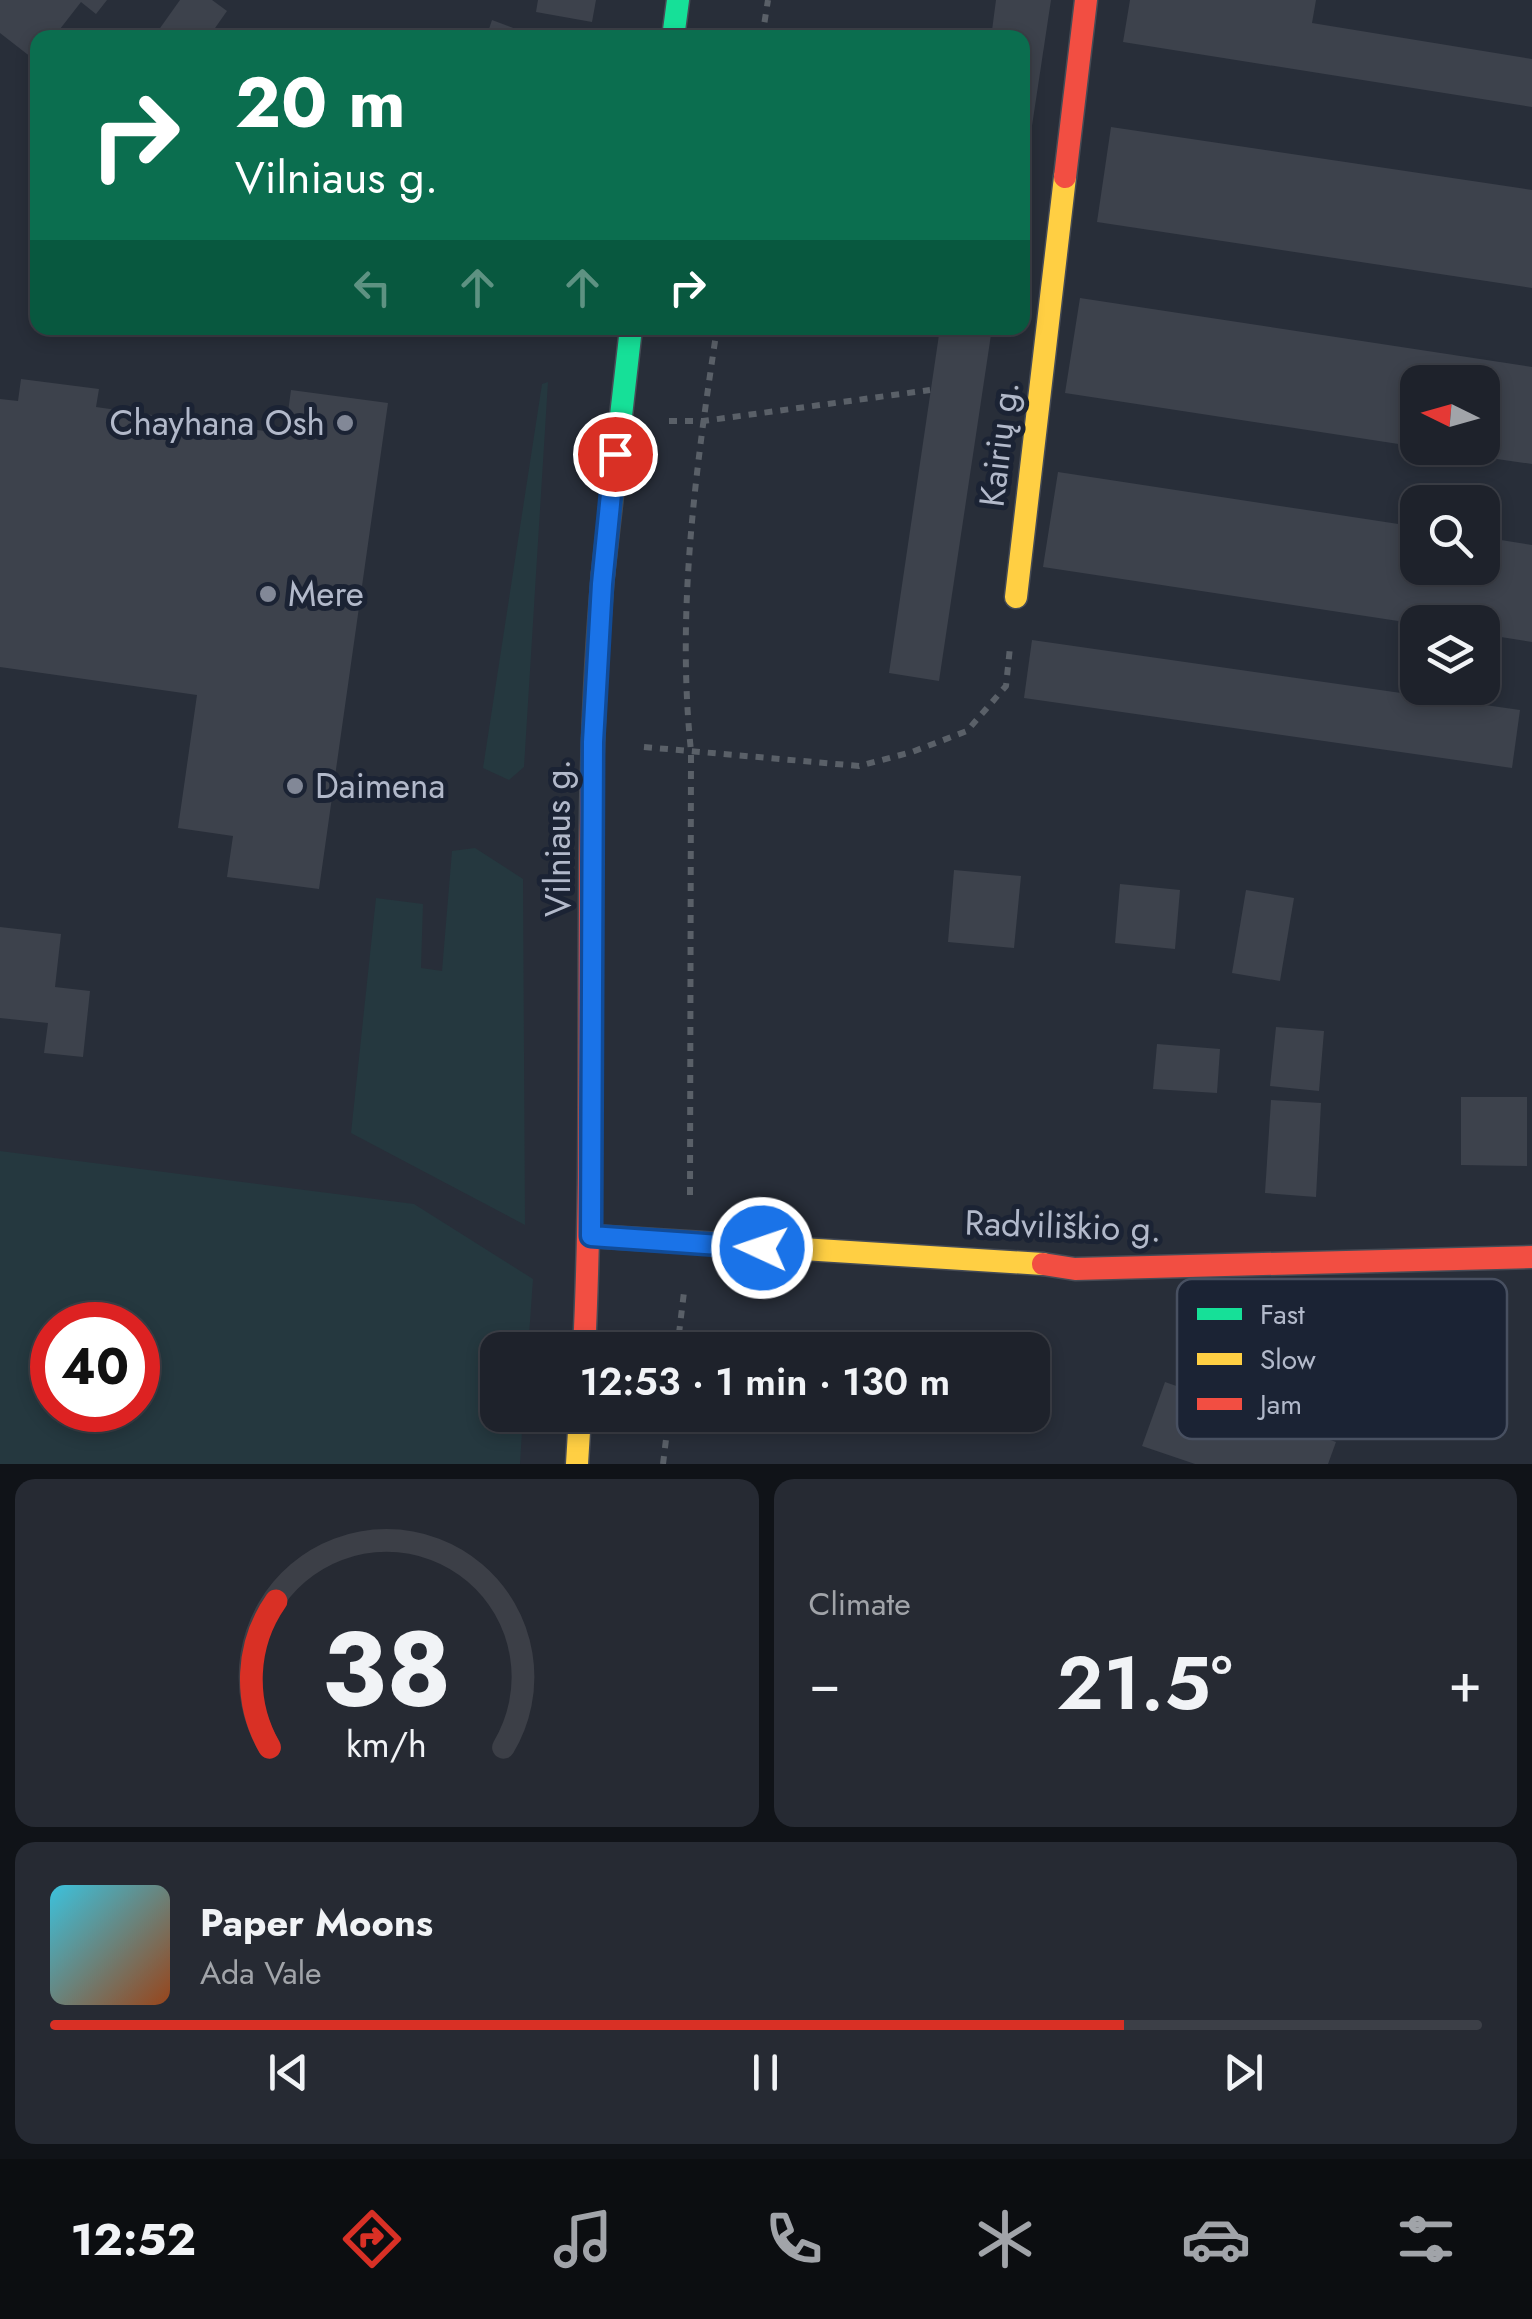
<!DOCTYPE html>
<meta charset="utf-8">
<style>
body{margin:0;font-family:Jost,sans-serif;background:#262a33;color:#f1f3f6;height:100vh;display:flex;flex-direction:column;font-size:38px;white-space:nowrap}
*{box-sizing:border-box;margin:0}
p{font-size:32px;color:#a1a4a9}
.icon{flex:none;width:55px;height:55px;fill:none;stroke:currentColor;stroke-width:2;stroke-linecap:round;stroke-linejoin:round}
.map{position:relative;height:1464px;overflow:hidden}
.side{display:flex;flex-direction:column;gap:15px;padding:15px;background:#101318;flex:1}
.side>*{flex:none}
.hud{position:absolute;left:30px;top:30px;width:1000px;height:305px;border-radius:20px;box-shadow:0 5px 15px #0003,0 0 0 2px #3c3f47;background:#0b6e4f;color:#fff;overflow:hidden}
.needle{width:65px;rotate:275deg}
.buttons{position:absolute;left:1400px;top:365px;display:grid;gap:20px}
.buttons a{display:grid;place-items:center;width:100px;height:100px;border-radius:20px;background:#1e222b;box-shadow:0 5px 15px #0003,0 0 0 2px #3c3f47;font-size:50px}
.speed{position:absolute;left:30px;top:1302px;display:flex;gap:20px;font-size:50px;font-weight:700;text-align:center}
.speed>*{display:grid;place-content:center;width:130px;height:130px;border-radius:50%;background:#1e222b;box-shadow:0 5px 15px #0003,0 0 0 2px #3c3f47;line-height:1}
.speed .limit{border:15px solid #d22;background:#fff;color:#111}
.pin{position:absolute;display:grid;place-items:center;width:85px;height:85px;color:#fff;margin:-42px;border:5px solid #fff;border-radius:50%;box-shadow:0 2px 10px #0007}
.me{position:absolute;width:110px;margin:-55px;rotate:273deg;stroke-linejoin:round;filter:drop-shadow(0 0 8px #0008)}
.turn{display:flex;align-items:center;gap:35px;height:210px;padding:0 40px;font-size:45px}
.turn .icon{width:130px;height:130px;stroke-width:2.5}
.turn b{display:block;font-size:70px;line-height:85px}
.lanes{display:flex;align-items:center;height:95px;padding:0 40px;background:#0003;justify-content:center;gap:50px;direction:ltr}
.lanes .off{opacity:.35}
.big{font-size:75px;font-weight:600;line-height:1.1}
.side .widget{flex:1;display:flex;flex-direction:column;justify-content:center;gap:15px;min-width:0;padding:0 35px;border-radius:20px;background:#262a33}
.side .dial{align-items:center;gap:0}
.dial svg{height:260px;overflow:visible;fill:none;stroke:#3c3f47;stroke-width:7;stroke-linecap:round;text-anchor:middle}
.dial text{fill:#f1f3f6;stroke:none}
.song{display:flex;align-items:center;gap:30px}
.cover{width:120px;height:120px;border-radius:15px;background:linear-gradient(135deg,hsl(190 70% 55%),hsl(20 70% 35%))}
.played{height:10px;border-radius:5px;background:linear-gradient(90deg,#d93025 75%,#3c3f47 75%)}
.keys{display:flex;justify-content:space-around;direction:ltr}
.heat{display:flex;justify-content:space-between;align-items:center;font-size:55px;direction:ltr}
.side .tiles{flex:1;display:grid;gap:15px;grid-template-columns:1fr 1fr}
.widget:last-child{grid-column:span 2}
.trip{position:absolute;left:480px;top:1332px;width:570px;height:100px;border-radius:20px;background:#1e222b;box-shadow:0 5px 15px #0003,0 0 0 2px #3c3f47;font-weight:600;line-height:100px;text-align:center}
.tab-bar{display:flex;height:160px;justify-content:space-around;align-items:center;background:#0c0e11;color:#a1a4a9}
.tab-bar .icon{width:70px;height:70px}
.tab-bar .selected{color:#d93025}
.tab-bar b{font-size:45px;color:#f1f3f6}
.map>svg:first-child{display:block}
</style>
<div class="map">
<svg width="1532" height="1464" viewBox="0 0 1532 1464">
<rect width="100%" height="100%" fill="#282e39"/>
<g fill="#25383f" fill-rule="evenodd">
<polygon points="548,382 524,767 509,780 483,768 542,384"/>
<polygon points="475,848 523,879 525,1225 351,1133 376,898 423,904 421,968 442,971 452,851"/>
<path d="M0 1151 414 1204 533 1279 528 1350H498V1415H523L520 1464H0ZM52 1325H138V1410H52Z"/>
</g>
<g fill="#3d424c">
<polygon points="0,0 107,0 96,14 81,2 53,38 38,38 36,61 0,33"/>
<polygon points="180,0 212,0 227,11 208,38 153,38"/>
<polygon points="538,0 596,0 592,22 536,12"/>
<polygon points="996,0 1051,0 1030,139 1022,138 1022,38 991,38"/>
<polygon points="1130,0 1316,0 1312,23 1532,59 1532,107 1123,42"/>
<polygon points="492,20 537,37 536,38 486,38"/>
<polygon points="1111,127 1532,190 1532,288 1097,222"/>
<polygon points="1080,298 1532,367 1532,464 1435,450 1482,448 1482,382 1418,382 1418,447 1065,393"/>
<polygon points="940,328 992,328 939,681 889,673"/>
<polygon points="21,379 99,389 96,407 285,434 291,390 388,403 319,889 227,877 233,836 178,828 197,695 0,667 0,399 18,401"/>
<polygon points="1058,472 1418,527 1418,568 1482,568 1482,537 1532,545 1532,642 1482,634 1482,622 1418,624 1043,567"/>
<polygon points="1032,640 1520,710 1512,768 1024,698"/>
<polygon points="954,870 1021,876 1014,948 948,942"/>
<polygon points="1120,884 1180,890 1175,949 1115,943"/>
<polygon points="1246,890 1294,898 1280,981 1232,973"/>
<polygon points="0,927 61,934 55,987 90,991 83,1057 44,1053 48,1023 0,1018"/>
<polygon points="1276,1027 1324,1031 1319,1091 1270,1086"/>
<polygon points="1157,1044 1220,1049 1217,1093 1153,1089"/>
<polygon points="1461,1097 1527,1097 1527,1166 1461,1165"/>
<polygon points="1271,1100 1321,1103 1316,1197 1265,1193"/>
<polygon points="1165,1382 1336,1442 1328,1464 1195,1464 1142,1446"/>
</g>
<g fill="none" stroke-linecap="round" stroke-linejoin="round">
<g stroke="#464b55" stroke-width="25">
<g id="fast">
<polyline points="673,38 678,0"/>
<polyline points="603,574 631,328"/>
</g>
</g>
<g stroke="#464b55" stroke-width="25">
<g id="slow">
<polyline points="1016,597 1065,177"/>
<polyline points="591,1236 1043,1264"/>
<polyline points="577,1464 580,1415"/>
</g>
</g>
<g stroke="#464b55" stroke-width="25">
<g id="jam">
<polyline points="1065,177 1086,0"/>
<polyline points="1043,1264 1075,1269 1532,1257"/>
<path d="M584 1350C597 1092 580 832 603 574"/>
</g>
</g>
<g stroke="#5a6068" stroke-width="6" stroke-dasharray="8 8" stroke-linecap="butt">
<polyline points="762,38 768,0"/>
<polyline points="669,421 703,421 930,390"/>
<polyline points="644,747 859,766 912,752 967,731 1006,686 1010,647"/>
<path d="M690 1195 691 751C676 610 696 467 717 328"/>
<polyline points="677,1350 684,1292"/>
<polyline points="663,1464 669,1415"/>
</g>
<use href="#fast" stroke="#16e098" stroke-width="22"/>
<use href="#slow" stroke="#ffcf43" stroke-width="22"/>
<use href="#jam" stroke="#f24e42" stroke-width="22"/>
</g>
<g fill="none" stroke-linecap="round" stroke-linejoin="round">
<g stroke="#114b97" stroke-width="25">
<polyline id="route" points="615,454 602,584 593,742 591,1236 762,1248"/>
</g>
<use href="#route" stroke="#1a73e8" stroke-width="18"/>
</g>
<g fill="#828897" stroke="#1b2334" stroke-width="4">
<circle cx="345" cy="423" r="10"/>
<circle cx="268" cy="594" r="10"/>
<circle cx="295" cy="786" r="10"/>
</g>
<g text-anchor="middle" dominant-baseline="central" stroke-width="10" stroke-linejoin="round" paint-order="stroke">
<g font-size="35" fill="#b2b9ca" stroke="#1b2334" text-anchor="start">
<text x="325" y="423" text-anchor="end">Chayhana Osh</text>
<text x="288" y="594">Mere</text>
<text x="315" y="786">Daimena</text>
</g>
<g font-size="35" fill="#b2b9ca" stroke="#1b2334">
<text transform="translate(999 444) rotate(-83)">Kairių g.</text>
<text transform="translate(558 838) rotate(-90)">Vilniaus g.</text>
<text transform="translate(1063 1226) rotate(2)">Radviliškio g.</text>
</g>
</g>
<rect x="1177" y="1279" width="330" height="160" rx="15" fill="#1b2334" stroke="#485061" stroke-width="2.5"/>
<rect x="1197" y="1308" width="45" height="12" fill="#16e098"/>
<rect x="1197" y="1353" width="45" height="12" fill="#ffcf43"/>
<rect x="1197" y="1398" width="45" height="12" fill="#f24e42"/>
<g font-size="28" fill="#b2b9ca">
<text x="1260" y="1324">Fast</text>
<text x="1260" y="1369">Slow</text>
<text x="1260" y="1414">Jam</text>
</g>
</svg>
<div class="buttons">
<a><svg class="needle" viewBox="-14 -14 28 28"><path d="M0-13l5 13h-10z" fill="#e53935"/><path d="M0 13l5-13h-10z" fill="#a1a4a9"/></svg></a>
<a><svg class="icon" aria-label="search" viewBox="0 0 24 24"><circle cx="10" cy="10" r="6"/><path d="M15 15l6 6"/></svg></a>
<a><svg class="icon" aria-label="layers" viewBox="0 0 24 24"><path d="M12 4l9 5-9 5-9-5zM3 14l9 5 9-5"/></svg></a>
</div>
<div class="speed"><div class="limit">40</div></div>
<div class="pin" style="left:615px;top:454px;background:#d93025"><svg class="icon" aria-label="arrive" viewBox="0 0 24 24"><path d="M6 21V4h12l-3 4 3 4H6"/></svg></div>
<svg class="me" style="left:762px;top:1248px" viewBox="-20 -20 40 40"><circle r="17" fill="#1a73e8" stroke="#fff" stroke-width="3"/><path d="M0-11L8 9 0 5-8 9z" fill="#fff"/></svg>
<div class="trip">12:53 · 1 min · 130 m</div>
<div class="hud">
<div class="turn"><svg class="icon" aria-label="right" viewBox="0 0 24 24"><path d="M7 20v-9h11M14 6l5 5-5 5"/></svg><div><b>20 m</b>Vilniaus g.</div></div>
<div class="lanes"><svg class="icon off" aria-label="left" viewBox="0 0 24 24"><path d="M17 20v-9H6M10 6l-5 5 5 5"/></svg><svg class="icon off" aria-label="ahead" viewBox="0 0 24 24"><path d="M12 20V5M6 11l6-6 6 6"/></svg><svg class="icon off" aria-label="ahead" viewBox="0 0 24 24"><path d="M12 20V5M6 11l6-6 6 6"/></svg><svg class="icon" aria-label="right" viewBox="0 0 24 24"><path d="M7 20v-9h11M14 6l5 5-5 5"/></svg></div>
</div>
</div>
<section class="side">
<div class="tiles">
<div class="widget dial"><svg viewBox="0 0 100 80">
<path d="M14 69A42 42 0 1 1 86 69"/>
<path d="M14 69A42 42 0 0 1 16 24" stroke="#d93025"/>
<text x="50" y="56" font-size="32" font-weight="700">38</text>
<text x="50" y="72" font-size="11">km/h</text>
</svg></div>
<div class="widget"><p>Climate</p>
<div class="heat"><a>−</a><b class="big">21.5°</b><a>+</a></div>
</div>
<div class="widget">
<div class="song"><i class="cover"></i><div><b>Paper Moons</b><p>Ada Vale</p></div></div>
<div class="played"></div>
<div class="keys"><svg class="icon" aria-label="previous" viewBox="0 0 24 24"><path d="M18 5L8 12l10 7zM5 5v14"/></svg><svg class="icon" aria-label="pause" viewBox="0 0 24 24"><path d="M8 5v14M16 5v14"/></svg><svg class="icon" aria-label="next" viewBox="0 0 24 24"><path d="M6 5l10 7-10 7zM19 5v14"/></svg></div>
</div>
</div>
</section>
<nav class="tab-bar">
<b>12:52</b>
<svg class="icon selected" aria-label="directions" viewBox="0 0 24 24"><path d="M12 3l9 9-9 9-9-9zM9 14v-3h6M13 9l2 2-2 2"/></svg>
<svg class="icon" aria-label="music" viewBox="0 0 24 24"><path d="M9 18V5l10-2v13"/><circle cx="6" cy="18" r="3"/><circle cx="16" cy="16" r="3"/></svg>
<svg class="icon" aria-label="phone" viewBox="0 0 24 24"><path d="M5 4h4l2 5-3 2q2 4 5 5l2-3 5 2v4C11 20 4 13 5 4z"/></svg>
<svg class="icon" aria-label="climate" viewBox="0 0 24 24"><path d="M12 3v18M4 7l16 10M4 17L20 7"/></svg>
<svg class="icon" aria-label="car" viewBox="0 0 24 24"><path d="M5 17H2v-5l4-1 3-4h7l3 4 3 1v5h-3M9 17h6M6 11h13"/><circle cx="7" cy="17" r="2"/><circle cx="17" cy="17" r="2"/></svg>
<svg class="icon" aria-label="filters" viewBox="0 0 24 24"><path d="M4 7h16M4 17h16"/><circle cx="9" cy="7" r="2"/><circle cx="15" cy="17" r="2"/></svg>
</nav>
